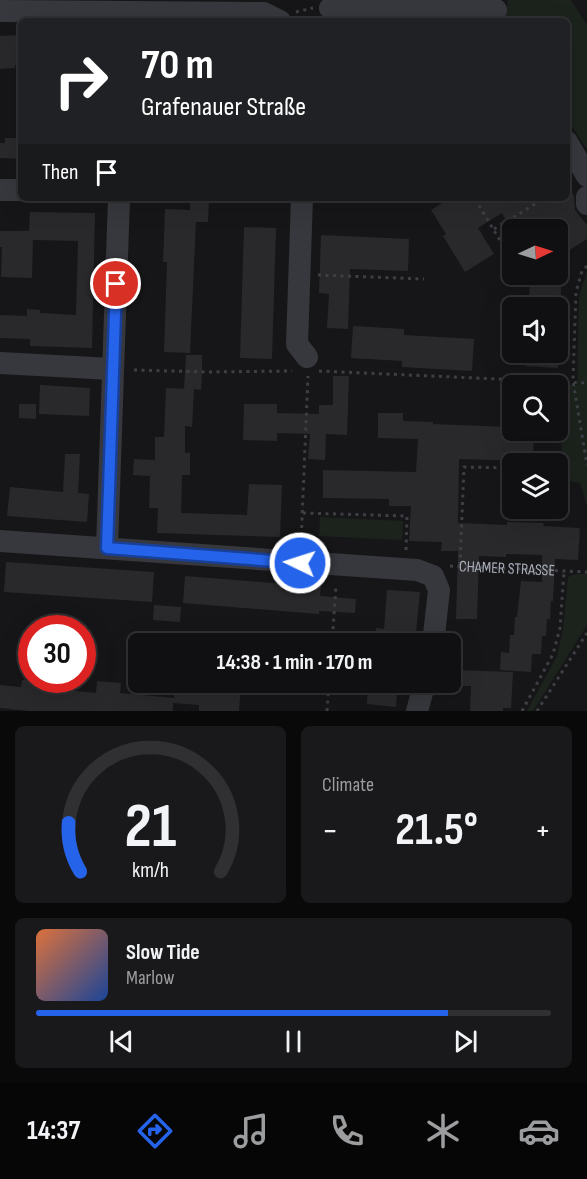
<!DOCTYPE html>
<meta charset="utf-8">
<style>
body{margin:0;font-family:"Sofia Sans Condensed",sans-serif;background:#19191b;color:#f1f3f6;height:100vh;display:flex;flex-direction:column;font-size:22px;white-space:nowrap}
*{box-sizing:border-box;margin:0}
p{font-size:20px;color:#9c9d9f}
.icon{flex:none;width:33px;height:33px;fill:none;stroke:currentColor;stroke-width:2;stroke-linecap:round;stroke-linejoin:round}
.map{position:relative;height:711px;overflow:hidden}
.drawer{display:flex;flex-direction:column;gap:15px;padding:15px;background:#09090a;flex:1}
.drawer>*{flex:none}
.banner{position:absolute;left:18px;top:18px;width:552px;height:183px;border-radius:9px;box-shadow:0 6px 24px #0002,0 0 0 2px #303032;background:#202124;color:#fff;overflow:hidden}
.needle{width:39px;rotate:86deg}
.fabs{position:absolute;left:502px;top:219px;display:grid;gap:12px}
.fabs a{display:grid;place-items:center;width:66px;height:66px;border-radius:9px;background:#101012;box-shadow:0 6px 24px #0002,0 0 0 2px #303032;font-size:30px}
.speed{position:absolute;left:18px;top:615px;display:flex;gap:12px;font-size:30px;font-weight:700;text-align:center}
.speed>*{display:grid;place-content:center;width:78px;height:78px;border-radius:50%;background:#101012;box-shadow:0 6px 24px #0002,0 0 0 2px #303032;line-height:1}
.speed .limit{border:9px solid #d22;background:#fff;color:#111}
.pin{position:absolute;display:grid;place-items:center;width:51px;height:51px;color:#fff;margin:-26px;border:3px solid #fff;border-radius:50%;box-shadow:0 2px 6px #0007}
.me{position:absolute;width:66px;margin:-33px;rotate:274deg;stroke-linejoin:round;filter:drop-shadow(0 0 4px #0008)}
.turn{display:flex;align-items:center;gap:21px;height:126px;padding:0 24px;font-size:27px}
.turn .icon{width:78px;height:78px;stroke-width:2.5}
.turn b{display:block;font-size:42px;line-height:51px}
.then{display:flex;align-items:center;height:57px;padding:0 24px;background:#0003;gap:12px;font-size:22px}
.big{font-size:45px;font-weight:700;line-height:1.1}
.drawer .card{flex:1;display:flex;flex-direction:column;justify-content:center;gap:9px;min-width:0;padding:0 21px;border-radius:9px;background:#19191b}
.drawer .dial{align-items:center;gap:0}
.dial svg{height:156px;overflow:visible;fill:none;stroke:#303032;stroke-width:7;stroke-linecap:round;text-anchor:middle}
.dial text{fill:#f1f3f6;stroke:none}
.song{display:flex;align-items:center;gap:18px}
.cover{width:72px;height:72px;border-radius:9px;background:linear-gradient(135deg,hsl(20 70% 55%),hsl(220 70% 35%))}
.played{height:6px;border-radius:3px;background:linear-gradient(90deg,#2563eb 80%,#303032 80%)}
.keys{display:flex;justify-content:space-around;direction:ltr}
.heat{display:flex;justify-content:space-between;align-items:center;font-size:33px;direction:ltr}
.drawer .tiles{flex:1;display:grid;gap:15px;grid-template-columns:1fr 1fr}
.card:last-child{grid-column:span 2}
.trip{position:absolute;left:128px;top:633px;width:333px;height:60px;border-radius:9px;background:#101012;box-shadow:0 6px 24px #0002,0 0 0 2px #303032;font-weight:700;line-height:60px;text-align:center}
.tabs{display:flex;height:96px;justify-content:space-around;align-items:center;background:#060607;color:#9c9d9f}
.tabs .icon{width:42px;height:42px}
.tabs .selected{color:#2563eb}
.tabs b{font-size:27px;color:#f1f3f6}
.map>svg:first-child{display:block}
</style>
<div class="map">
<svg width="587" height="711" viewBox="0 0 587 711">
<rect width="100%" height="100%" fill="#161618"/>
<g fill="#1c231d">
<polygon points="508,0 571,0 587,25 587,150 567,118 567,21 507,21 505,17"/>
<polygon points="587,272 587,506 580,483 562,480 560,384 577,385 579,296"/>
<polygon points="320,517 403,521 402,540 319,536"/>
<polygon points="575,574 587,574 587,625 533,711 527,711 557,656 563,629 568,577"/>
</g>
<g fill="#29292c">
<polygon points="20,35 21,65 15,65 15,68 0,69 0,36"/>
<polygon points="5,138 21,138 21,159 0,158 0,143 5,143"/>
<polygon points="570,190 574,196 575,210 587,225 587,239 558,257 558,230 511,230 502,213 478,228 494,254 465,272 443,236 446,234 431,210 450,198 547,198 550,202 557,198 567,198 567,192"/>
<polygon points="190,199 209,200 208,222 196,222 190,353 164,352 167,262 163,262 165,209 190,210"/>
<polygon points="30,212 95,213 92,348 30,346 30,339 0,338 0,315 27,316 27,309 40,310 40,313 76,315 78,241 33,240 32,278 1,277 2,247 0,247 0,231 29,231"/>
<polygon points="244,227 276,228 272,359 240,358"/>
<polygon points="321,235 409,239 408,271 350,269 348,329 327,328 329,294 319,293"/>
<polygon points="530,274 562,274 560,308 529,308"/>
<polygon points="353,326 404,329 404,335 474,339 472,371 402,367 402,361 351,358"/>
<polygon points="527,352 559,352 558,368 526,366"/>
<polygon points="186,355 202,355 202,372 201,390 194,389 192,427 185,426 185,453 190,453 190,475 182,475 181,513 247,515 249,484 282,485 280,537 157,533 158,508 149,508 150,476 133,475 134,459 155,460 155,437 164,437 166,388 188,389 184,389"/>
<polygon points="333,376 349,376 347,435 326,434 325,460 308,459 310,434 277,433 277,441 243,440 244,404 277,404 277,413 319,414 319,405 333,405"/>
<polygon points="40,385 90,388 89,416 39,414"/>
<polygon points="19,404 36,404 36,419 19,418"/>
<polygon points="378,413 403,413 403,421 433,422 433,424 513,427 513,430 534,430 533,461 459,459 458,523 507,525 507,522 544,523 543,526 580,528 578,560 555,559 553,601 551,601 550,619 547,619 546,636 542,636 541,654 532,654 531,672 500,670 501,652 509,653 510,635 514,635 515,617 517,617 521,581 542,582 542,555 506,554 506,557 479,556 477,619 456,619 458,551 441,551 442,542 409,541 411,506 389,506 389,499 323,498 323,470 416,472 418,439 378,438"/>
<polygon points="65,454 80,454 78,493 89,494 87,522 7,516 10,487 63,492"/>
<polygon points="6,562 154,572 152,602 4,592"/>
<polygon points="185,576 321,587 320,596 356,599 355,613 319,611 319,614 183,603"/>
<polygon points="387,590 420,592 416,632 408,631 408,644 375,644 376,628 384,629"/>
<polygon points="154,605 181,607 180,622 153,620"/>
<polygon points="460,670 513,672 511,708 503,708 503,711 470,711 471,686 459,686"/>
<polygon points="22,680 56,680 56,689 96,693 97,681 121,683 120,693 174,698 175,686 188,687 188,682 241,682 239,711 199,711 199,705 173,703 173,711 29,711 0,708 0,685 21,687"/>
<polygon points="368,682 398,682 396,707 367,704"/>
</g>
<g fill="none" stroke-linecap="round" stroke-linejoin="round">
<g stroke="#3d3f44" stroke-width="3" stroke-dasharray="3 4.5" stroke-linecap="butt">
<polyline points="296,12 313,8"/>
<polyline points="475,199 507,252 513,249"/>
<polyline points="494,229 545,198"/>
<polyline points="587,266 582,271 576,292 573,381 587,465"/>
<polyline points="318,275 424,279"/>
<polyline points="134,370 207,372 292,371"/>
<polyline points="319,371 587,383"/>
<polyline points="303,513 407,516 406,551"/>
<polyline points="301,543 308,376"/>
<polyline points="460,565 464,467 513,468"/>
<path id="s1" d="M450 566 587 572"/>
<polyline points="332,644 336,585"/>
<polyline points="327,711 329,682"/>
<polyline points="522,711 553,654 560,628 564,572"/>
<polyline points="537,711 587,633"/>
</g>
<g stroke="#37383d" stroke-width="22">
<polyline points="330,8 496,10"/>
<polyline points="0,11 264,13 280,21"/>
<polyline points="567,142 587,176"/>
<polyline points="0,190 21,190"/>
<polyline points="302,198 297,344 307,357"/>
<polyline points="587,204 587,197"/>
<polyline points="0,363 112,369"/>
<polyline points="0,541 417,570 433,576 439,590 433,644"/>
<polyline points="107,548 119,198"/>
<polyline points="417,711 425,682"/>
</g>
</g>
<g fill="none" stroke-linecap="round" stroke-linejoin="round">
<g stroke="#184099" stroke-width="15">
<polyline id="route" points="116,284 107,548 300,563"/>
</g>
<use href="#route" stroke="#2563eb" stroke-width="10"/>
</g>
<g text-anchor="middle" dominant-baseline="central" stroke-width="6" stroke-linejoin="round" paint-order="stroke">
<g font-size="16" fill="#a8adb8" stroke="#111113">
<text stroke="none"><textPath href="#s1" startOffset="57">CHAMER STRASSE</textPath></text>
</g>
</g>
</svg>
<div class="fabs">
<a><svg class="needle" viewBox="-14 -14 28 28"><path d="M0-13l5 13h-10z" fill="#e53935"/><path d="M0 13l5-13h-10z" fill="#9c9d9f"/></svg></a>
<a><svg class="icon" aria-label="sound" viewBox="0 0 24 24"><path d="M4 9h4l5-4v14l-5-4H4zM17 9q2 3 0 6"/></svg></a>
<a><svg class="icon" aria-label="search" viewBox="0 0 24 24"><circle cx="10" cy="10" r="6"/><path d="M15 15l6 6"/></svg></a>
<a><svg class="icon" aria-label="layers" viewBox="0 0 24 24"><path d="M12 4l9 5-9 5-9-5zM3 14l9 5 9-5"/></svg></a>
</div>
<div class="speed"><div class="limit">30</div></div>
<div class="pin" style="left:116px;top:284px;background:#d93025"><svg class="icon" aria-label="arrive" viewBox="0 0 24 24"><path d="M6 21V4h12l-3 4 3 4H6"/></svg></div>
<svg class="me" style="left:300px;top:563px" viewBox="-20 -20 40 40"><circle r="17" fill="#2563eb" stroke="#fff" stroke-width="3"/><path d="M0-11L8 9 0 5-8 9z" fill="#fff"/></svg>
<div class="trip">14:38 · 1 min · 170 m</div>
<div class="banner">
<div class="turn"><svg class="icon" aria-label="right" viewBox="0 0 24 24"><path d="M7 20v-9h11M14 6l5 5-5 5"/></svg><div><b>70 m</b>Grafenauer Straße</div></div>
<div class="then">Then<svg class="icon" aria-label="arrive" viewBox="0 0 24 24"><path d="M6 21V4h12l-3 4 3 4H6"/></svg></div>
</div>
</div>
<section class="drawer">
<div class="tiles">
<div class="card dial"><svg viewBox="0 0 100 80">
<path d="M14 69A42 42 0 1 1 86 69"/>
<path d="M14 69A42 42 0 0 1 8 44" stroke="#2563eb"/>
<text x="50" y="56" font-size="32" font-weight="700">21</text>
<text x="50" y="72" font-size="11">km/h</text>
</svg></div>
<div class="card"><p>Climate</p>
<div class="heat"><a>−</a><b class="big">21.5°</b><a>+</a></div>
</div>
<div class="card">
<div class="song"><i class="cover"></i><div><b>Slow Tide</b><p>Marlow</p></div></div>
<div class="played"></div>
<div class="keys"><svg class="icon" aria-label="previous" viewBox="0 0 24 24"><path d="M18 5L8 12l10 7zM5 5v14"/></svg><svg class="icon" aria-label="pause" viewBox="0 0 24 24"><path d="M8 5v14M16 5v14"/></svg><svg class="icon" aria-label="next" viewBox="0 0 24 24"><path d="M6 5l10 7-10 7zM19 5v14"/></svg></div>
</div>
</div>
</section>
<nav class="tabs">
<b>14:37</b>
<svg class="icon selected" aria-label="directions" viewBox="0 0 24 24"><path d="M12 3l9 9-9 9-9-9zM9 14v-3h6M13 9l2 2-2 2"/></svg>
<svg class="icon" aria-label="music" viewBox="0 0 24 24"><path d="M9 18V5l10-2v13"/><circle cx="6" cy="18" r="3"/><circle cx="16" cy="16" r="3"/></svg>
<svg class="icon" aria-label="phone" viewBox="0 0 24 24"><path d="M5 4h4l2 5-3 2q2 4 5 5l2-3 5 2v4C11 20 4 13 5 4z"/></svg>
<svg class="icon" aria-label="climate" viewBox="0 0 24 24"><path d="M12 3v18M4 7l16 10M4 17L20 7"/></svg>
<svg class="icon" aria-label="car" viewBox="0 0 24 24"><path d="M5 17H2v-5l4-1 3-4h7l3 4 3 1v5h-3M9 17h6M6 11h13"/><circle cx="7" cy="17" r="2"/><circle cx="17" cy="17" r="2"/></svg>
</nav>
